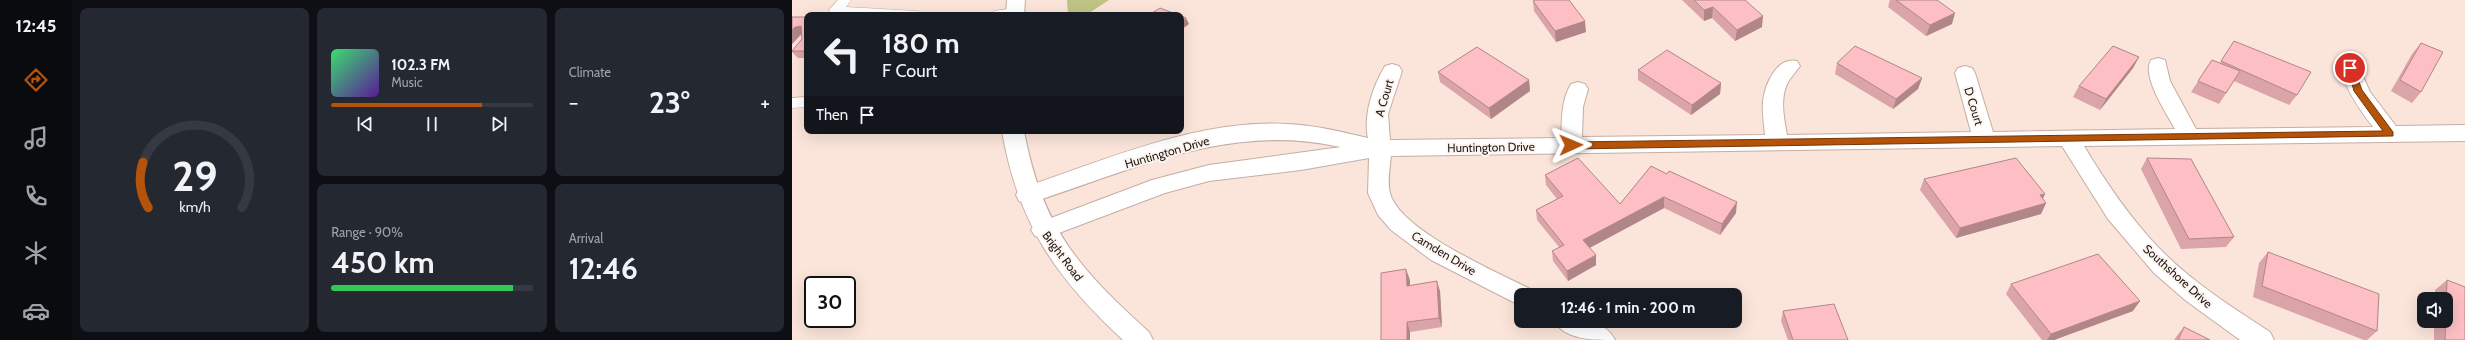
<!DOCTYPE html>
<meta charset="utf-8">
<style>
body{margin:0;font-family:Cabin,sans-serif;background:#242831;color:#f1f3f6;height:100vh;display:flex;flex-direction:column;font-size:15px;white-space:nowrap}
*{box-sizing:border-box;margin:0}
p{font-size:13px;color:#9ea1a6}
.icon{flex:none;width:22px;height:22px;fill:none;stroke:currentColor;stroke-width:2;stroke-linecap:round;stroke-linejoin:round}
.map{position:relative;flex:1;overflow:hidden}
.drawer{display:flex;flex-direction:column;gap:8px;padding:8px;background:#0d0f14;width:720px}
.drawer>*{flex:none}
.top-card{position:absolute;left:12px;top:12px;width:380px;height:122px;border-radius:8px;box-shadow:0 4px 16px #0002;background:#171b24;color:#f1f3f6;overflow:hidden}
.buttons{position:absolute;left:1625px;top:292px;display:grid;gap:8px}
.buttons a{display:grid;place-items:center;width:36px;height:36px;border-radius:8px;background:#171b24;box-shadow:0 4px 16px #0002;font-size:20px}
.speed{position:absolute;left:12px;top:276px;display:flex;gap:8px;font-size:20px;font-weight:700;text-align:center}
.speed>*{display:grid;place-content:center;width:52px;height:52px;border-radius:50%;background:#171b24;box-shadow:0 4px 16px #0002;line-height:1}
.speed .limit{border:2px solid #111;border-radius:6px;background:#fff;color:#111}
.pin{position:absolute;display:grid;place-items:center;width:34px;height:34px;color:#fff;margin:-17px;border:2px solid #fff;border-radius:50%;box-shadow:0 1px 4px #0007}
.me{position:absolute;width:44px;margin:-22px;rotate:89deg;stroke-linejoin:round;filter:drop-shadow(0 0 3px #0008)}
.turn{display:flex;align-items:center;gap:14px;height:84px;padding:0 12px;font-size:18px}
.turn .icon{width:52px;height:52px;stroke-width:2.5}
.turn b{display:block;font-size:28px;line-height:34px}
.then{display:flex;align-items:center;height:38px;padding:0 12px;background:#0003;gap:8px;font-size:15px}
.big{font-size:30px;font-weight:700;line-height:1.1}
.drawer .widget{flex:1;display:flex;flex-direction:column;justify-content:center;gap:6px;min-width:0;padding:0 14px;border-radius:8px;background:#242831}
.drawer .dial{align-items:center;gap:0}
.dial svg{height:104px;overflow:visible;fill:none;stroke:#363941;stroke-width:7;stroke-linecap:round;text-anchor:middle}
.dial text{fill:#f1f3f6;stroke:none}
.song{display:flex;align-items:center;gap:12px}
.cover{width:48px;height:48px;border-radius:6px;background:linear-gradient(135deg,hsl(140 70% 55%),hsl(270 70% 35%))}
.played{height:4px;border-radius:2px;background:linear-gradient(90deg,#b45309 75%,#363941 75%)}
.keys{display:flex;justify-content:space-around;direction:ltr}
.heat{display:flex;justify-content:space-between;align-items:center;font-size:22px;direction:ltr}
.charge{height:6px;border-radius:3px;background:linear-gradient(90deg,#34c759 90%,#363941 0)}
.drawer .tiles{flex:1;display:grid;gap:8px;grid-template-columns:repeat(3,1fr)}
.widget:first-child{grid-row:span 2}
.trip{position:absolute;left:722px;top:288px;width:228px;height:40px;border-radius:8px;background:#171b24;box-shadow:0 4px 16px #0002;font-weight:700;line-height:40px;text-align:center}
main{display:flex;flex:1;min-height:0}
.tab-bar{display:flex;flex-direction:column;width:72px;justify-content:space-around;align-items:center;background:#090b0e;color:#9ea1a6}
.tab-bar .icon{width:28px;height:28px}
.tab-bar .selected{color:#b45309}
.tab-bar b{font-size:18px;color:#f1f3f6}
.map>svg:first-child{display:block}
</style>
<main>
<nav class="tab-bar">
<b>12:45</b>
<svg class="icon selected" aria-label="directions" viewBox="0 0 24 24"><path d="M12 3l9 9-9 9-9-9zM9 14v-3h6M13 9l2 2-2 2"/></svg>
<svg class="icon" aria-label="music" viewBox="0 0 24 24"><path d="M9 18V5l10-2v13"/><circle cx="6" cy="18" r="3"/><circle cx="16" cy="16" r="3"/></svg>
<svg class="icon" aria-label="phone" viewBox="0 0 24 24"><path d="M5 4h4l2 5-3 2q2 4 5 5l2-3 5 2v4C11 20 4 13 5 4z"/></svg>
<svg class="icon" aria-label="climate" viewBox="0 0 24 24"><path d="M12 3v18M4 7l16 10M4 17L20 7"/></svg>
<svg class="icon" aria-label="car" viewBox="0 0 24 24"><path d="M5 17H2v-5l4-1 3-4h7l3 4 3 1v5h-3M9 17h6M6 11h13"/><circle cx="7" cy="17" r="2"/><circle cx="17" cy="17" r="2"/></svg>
</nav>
<section class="drawer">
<div class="tiles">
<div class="widget dial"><svg viewBox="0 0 100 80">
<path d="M14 69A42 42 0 1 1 86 69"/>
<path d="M14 69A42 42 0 0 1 10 34" stroke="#b45309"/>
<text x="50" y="56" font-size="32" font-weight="700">29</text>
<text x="50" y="72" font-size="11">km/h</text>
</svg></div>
<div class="widget">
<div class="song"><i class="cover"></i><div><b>102.3 FM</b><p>Music</p></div></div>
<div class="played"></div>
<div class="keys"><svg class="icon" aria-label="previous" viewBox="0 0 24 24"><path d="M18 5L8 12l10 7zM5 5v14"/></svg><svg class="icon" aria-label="pause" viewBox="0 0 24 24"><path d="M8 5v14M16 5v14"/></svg><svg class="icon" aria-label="next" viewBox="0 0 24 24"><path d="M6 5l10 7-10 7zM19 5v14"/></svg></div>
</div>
<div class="widget"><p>Climate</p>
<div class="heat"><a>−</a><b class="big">23°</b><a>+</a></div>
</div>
<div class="widget"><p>Range · 90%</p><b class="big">450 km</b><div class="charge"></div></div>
<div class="widget"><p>Arrival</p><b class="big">12:46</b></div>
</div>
</section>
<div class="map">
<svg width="1673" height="340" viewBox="0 0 1673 340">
<rect width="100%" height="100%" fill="#fbe5da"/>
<polygon fill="#bec485" points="275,0 317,0 294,15 276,15"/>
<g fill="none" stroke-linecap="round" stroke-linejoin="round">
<g stroke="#c4aea4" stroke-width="1">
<g id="lane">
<polygon points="46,0 59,0 54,7 125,11 131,15 39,13 37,10"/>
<polygon points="223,8 227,9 229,12 227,15 196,15 202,11"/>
<polygon points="15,97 15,107 0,108 0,98"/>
</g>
</g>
<g stroke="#c4aea4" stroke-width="2">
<g id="street">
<path d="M1366 58 1373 60 1378 81 1404 129 1581 127C1567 109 1554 90 1548 68L1551 63 1558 61 1565 63 1578 92 1604 126 1673 125V141L1292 146C1313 181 1336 215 1364 245 1397 280 1438 306 1478 332L1482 340H1448L1393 300 1362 273 1316 219 1270 146 599 156C598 167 595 181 598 193 607 230 705 272 738 289L741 295H729V306L639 260 599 230 586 215 576 193 577 158 509 170 417 181 373 193 251 239 243 236 239 230 243 224 360 180 417 165 549 147 543 146C435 123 336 172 235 204L227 201 224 195 227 189C312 161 404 119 495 124 523 125 550 132 576 138 571 115 581 86 593 66L600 64 607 66 610 71 596 114 598 140 769 138C770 120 769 100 779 84L786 82 793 84 796 89 791 107 790 137 973 135C972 124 970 112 971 101 973 84 985 56 1005 61L1008 66C1004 72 998 78 995 84 988 100 992 118 995 135L1179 132 1163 73 1166 68 1173 66 1180 68 1183 73 1201 132 1383 129C1375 114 1349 76 1359 60Z"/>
<path d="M762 321C784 321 812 317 823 340 801 340 773 340 762 321Z"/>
</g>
</g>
<g stroke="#c4aea4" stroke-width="2">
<g id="secondary">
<polygon points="215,0 233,0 232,15 214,15"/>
<path d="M210 131H232C250 227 286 268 357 332L361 340H331C263 277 226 223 210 131Z"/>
</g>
</g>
<use href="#lane" fill="#fff" fill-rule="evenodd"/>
<use href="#street" fill="#fff" fill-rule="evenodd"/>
<use href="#secondary" fill="#fff" fill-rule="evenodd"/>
</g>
<g fill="#daa4a8">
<polygon points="890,0 953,0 970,27 943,41 920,18 912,21"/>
<polygon points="1098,0 1145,0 1160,24 1134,36 1096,7"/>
<polygon points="741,1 794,32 764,42 742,11"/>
<polygon points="0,17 15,17 15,58 6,58 0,52 0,51 10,39 10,34 0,44"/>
<polygon points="1442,41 1505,95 1497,105 1442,81 1427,104 1399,92 1420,60 1428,63"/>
<polygon points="1629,43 1629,92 1620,103 1599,91 1620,54"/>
<polygon points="1347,57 1341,68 1308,110 1281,97 1287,86"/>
<polygon points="1045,63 1130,78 1126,89 1101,109 1043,74"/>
<polygon points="846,70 929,83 928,94 899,115 846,80"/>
<polygon points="646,72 737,80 738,91 699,119 648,82"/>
<polygon points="1355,158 1442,237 1434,247 1389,249 1349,169"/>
<polygon points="859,166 944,213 928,235 872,208 797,248 804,265 776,281 761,261 760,251 767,247 745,220 744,210 765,199 754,185 753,175 828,204"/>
<polygon points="1132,179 1251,199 1254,203 1249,214 1164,238 1128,190"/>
<polygon points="1476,252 1585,331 1575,340 1572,340 1461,297 1467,263"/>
<polygon points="618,280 618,285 648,291 650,327 618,332 589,340"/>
<polygon points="1655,280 1673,340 1642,340 1642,321 1654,321 1654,299 1643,299 1643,290"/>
<polygon points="1219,284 1341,311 1262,340 1250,340 1214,294"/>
<polygon points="991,311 1056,340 996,340 989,321"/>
<polygon points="1392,327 1418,340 1382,340 1384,337"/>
</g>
<g fill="#b18688">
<polygon points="921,7 920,18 912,21 912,10"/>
<polygon points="1163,13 1160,24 1134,36 1138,25"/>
<polygon points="971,16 970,27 943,41 945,30"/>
<polygon points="394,18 397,24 389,30 389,22"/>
<polygon points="793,21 794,32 764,42 763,31"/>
<polygon points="9,26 15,33 9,34 0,44 0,30 3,27"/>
<polygon points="1347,57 1341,68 1308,110 1314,99"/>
<polygon points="1130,78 1126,89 1101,109 1104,99"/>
<polygon points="737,80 738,91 699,119 697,108"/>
<polygon points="929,83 928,94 899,115 900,105"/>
<polygon points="1253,194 1248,205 1248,195"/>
<polygon points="872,197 872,208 792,251 791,240"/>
<polygon points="945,202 944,213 928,235 930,224"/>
<polygon points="1254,203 1249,214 1164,238 1168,228"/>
<polygon points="804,255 804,265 776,281 775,271"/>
<polygon points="614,269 618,280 618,296 615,286"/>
<polygon points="645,281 648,291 650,327 647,318"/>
<polygon points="1348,301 1341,311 1262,340 1255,340 1259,334"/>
<polygon points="615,322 618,332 618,340 615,340"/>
</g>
<g fill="#fdbfc3" stroke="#b18688">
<polygon points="743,0 777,0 793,21 763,31 741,1"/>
<polygon points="902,0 953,0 971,16 945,30 921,7 912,10"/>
<polygon points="1104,0 1145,0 1163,13 1138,25"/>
<polygon points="368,8 386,15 357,15"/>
<polygon points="389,16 394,18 389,22"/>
<polygon points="0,17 15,17 15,51 0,51 10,39 9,26 3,27 0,30"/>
<polygon points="1442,41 1519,72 1505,95 1429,61"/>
<polygon points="1629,43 1651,52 1629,92 1608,80"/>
<polygon points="1063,46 1130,78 1104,99 1045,63"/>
<polygon points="1321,46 1347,57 1314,99 1287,86"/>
<polygon points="685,47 737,80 697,108 646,72"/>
<polygon points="875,50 929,83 900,105 846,70"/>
<polygon points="1420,60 1448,71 1434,93 1406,81"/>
<polygon points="786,158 828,204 859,166 875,174 877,171 945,202 930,224 872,197 791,240 804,255 775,271 760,251 772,245 744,210 771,196 753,175"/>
<polygon points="1224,158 1253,194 1248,195 1254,203 1168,228 1132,179"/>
<polygon points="1355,158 1399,159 1442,237 1397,239"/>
<polygon points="1476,252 1587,294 1585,331 1470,286"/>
<polygon points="1306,254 1348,301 1259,334 1219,284"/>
<polygon points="614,269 615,286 645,281 647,318 615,322 615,340 589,340 589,273"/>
<polygon points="1655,280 1673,287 1673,340 1653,340"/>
<polygon points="1042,304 1056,340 1001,340 991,311"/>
<polygon points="1392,327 1418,340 1386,340"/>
</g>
<polygon fill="#b45309" stroke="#753606" points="1555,66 1561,66 1570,90 1601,132 1601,136 779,149 775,145 779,142 1591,131 1562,91"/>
<g text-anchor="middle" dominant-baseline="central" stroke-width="4" stroke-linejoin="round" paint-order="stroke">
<g font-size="12" fill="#211a16" stroke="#fef5f1">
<text transform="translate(592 98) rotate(-74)">A Court</text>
<text transform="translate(1182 106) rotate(73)">D Court</text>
<text transform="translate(699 147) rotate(-1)">Huntington Drive</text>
<text transform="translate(375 152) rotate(-16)">Huntington Drive</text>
<text transform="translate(652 253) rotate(31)">Camden Drive</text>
<text transform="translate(271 256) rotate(53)">Bright Road</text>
<text transform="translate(1386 276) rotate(42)">Southshore Drive</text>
</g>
</g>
</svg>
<div class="buttons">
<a><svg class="icon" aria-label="sound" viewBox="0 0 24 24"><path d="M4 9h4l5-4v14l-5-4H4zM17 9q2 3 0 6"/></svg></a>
</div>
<div class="speed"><div class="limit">30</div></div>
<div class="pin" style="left:1558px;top:68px;background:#d93025"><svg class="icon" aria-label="arrive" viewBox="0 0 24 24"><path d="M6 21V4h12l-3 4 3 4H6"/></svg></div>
<svg class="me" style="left:779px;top:145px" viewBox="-20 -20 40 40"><path d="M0-17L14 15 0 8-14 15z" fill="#b45309" stroke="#fff" stroke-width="4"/></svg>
<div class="trip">12:46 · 1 min · 200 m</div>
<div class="top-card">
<div class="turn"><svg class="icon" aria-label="left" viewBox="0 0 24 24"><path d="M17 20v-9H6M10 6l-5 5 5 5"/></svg><div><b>180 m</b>F Court</div></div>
<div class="then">Then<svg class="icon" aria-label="arrive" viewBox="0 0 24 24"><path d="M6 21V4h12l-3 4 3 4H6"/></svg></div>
</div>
</div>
</main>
